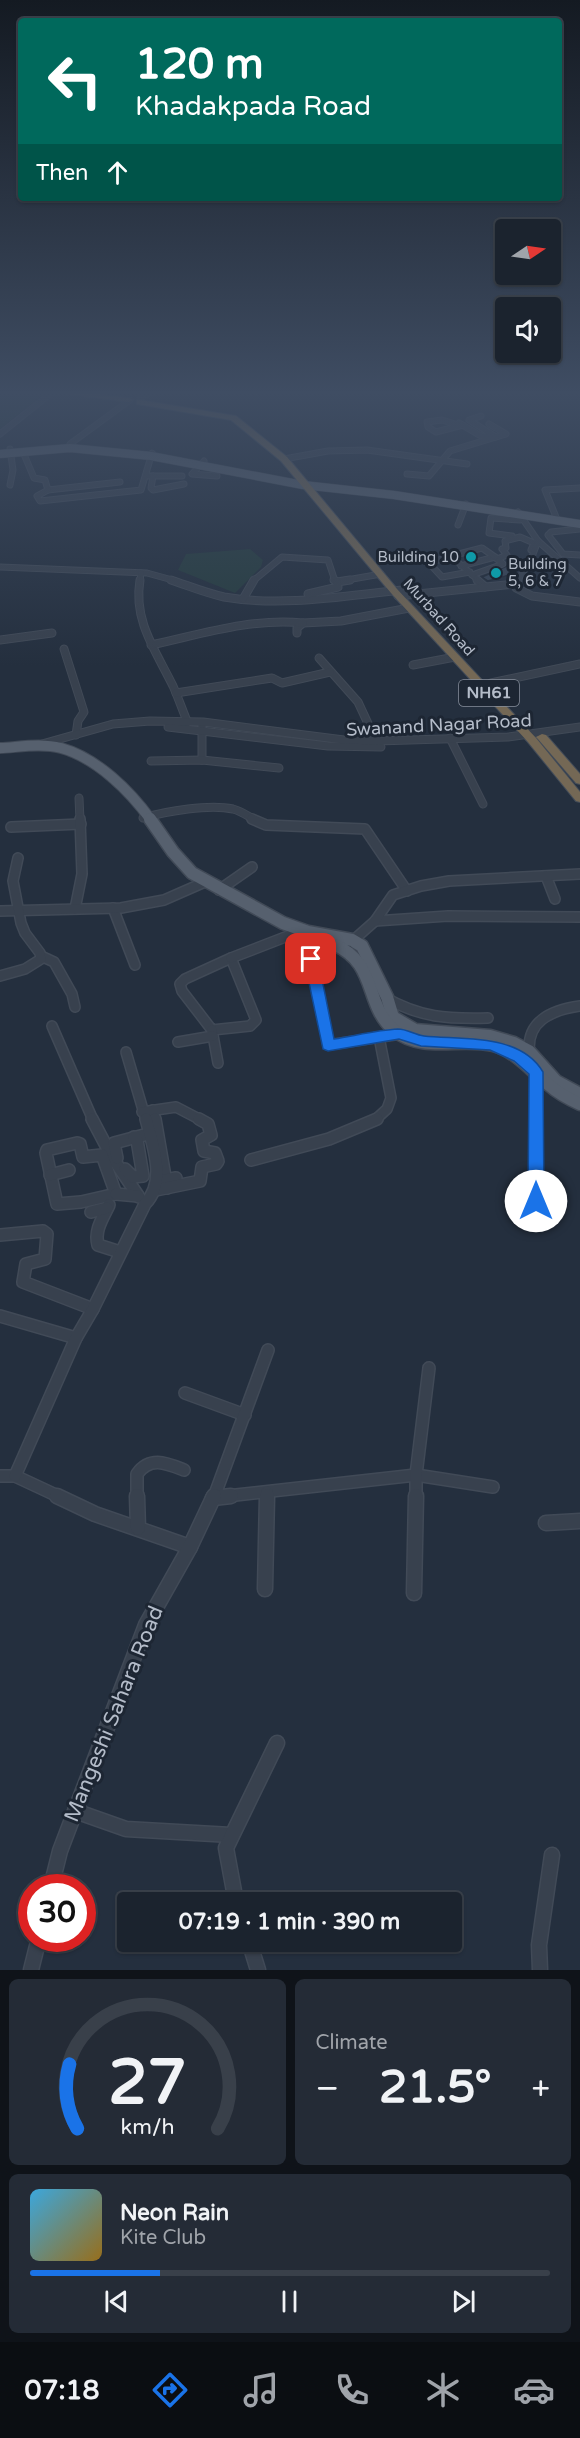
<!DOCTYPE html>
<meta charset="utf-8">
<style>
body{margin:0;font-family:"Varela Round",sans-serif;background:#242b36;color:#f1f3f6;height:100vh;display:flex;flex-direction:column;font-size:22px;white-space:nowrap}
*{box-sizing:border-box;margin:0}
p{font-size:20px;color:#a0a4aa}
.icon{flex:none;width:33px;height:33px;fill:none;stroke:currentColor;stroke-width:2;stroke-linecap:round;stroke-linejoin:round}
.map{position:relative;height:1970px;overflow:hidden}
.panel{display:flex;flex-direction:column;gap:9px;padding:9px;background:#0f1319;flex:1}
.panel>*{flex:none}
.hud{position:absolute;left:18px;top:18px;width:544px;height:183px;border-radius:6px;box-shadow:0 2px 4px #0004,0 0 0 2px #39404a;background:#00695c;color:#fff;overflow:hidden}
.needle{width:39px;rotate:77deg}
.tools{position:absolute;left:495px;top:219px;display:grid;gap:12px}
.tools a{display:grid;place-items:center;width:66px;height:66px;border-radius:6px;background:#1b232e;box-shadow:0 2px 4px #0004,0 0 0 2px #39404a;font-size:30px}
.speed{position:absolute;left:18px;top:1874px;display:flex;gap:12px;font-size:30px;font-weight:700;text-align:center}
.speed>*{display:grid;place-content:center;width:78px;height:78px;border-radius:50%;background:#1b232e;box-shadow:0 2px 4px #0004,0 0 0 2px #39404a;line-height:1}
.speed .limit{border:9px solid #d22;background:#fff;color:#111}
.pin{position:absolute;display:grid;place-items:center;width:51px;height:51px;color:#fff;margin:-26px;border-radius:12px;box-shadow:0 3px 9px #0006}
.me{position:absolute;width:66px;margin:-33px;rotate:0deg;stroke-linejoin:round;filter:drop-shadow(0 0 4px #0008)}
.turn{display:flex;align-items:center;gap:21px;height:126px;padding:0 18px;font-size:27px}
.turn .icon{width:78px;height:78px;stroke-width:2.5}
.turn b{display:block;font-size:42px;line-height:51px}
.then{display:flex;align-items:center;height:57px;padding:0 18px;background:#0003;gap:12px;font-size:22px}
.big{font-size:45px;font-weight:700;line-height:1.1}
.panel .card{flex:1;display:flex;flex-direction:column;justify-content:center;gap:9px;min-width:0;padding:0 21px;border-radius:9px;background:#242b36}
.panel .dial{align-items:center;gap:0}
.dial svg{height:156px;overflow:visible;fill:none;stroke:#39404a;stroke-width:7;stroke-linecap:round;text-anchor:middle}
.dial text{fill:#f1f3f6;stroke:none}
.song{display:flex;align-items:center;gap:18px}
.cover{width:72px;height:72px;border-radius:9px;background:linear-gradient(135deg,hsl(200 70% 55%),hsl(40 70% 35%))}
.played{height:6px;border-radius:3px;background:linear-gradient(90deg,#1a73e8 25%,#39404a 25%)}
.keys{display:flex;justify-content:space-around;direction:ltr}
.heat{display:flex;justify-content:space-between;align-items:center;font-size:33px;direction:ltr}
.panel .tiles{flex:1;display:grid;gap:9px;grid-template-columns:1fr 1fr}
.card:last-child{grid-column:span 2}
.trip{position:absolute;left:117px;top:1892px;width:345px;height:60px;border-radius:6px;background:#1b232e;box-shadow:0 2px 4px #0004,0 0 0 2px #39404a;font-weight:700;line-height:60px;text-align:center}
.dock{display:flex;height:96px;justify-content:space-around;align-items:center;background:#0b0e12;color:#a0a4aa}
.dock .icon{width:42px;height:42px}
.dock .selected{color:#1a73e8}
.dock b{font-size:27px;color:#f1f3f6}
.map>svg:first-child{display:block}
</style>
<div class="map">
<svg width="580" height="1970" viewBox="0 0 580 1970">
<rect width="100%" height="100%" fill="#242f3e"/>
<g fill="#263c3f">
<polygon points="0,390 44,393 0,429"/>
<polygon points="250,549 263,560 261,567 235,593 178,570 186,554"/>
</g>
<polygon fill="#364354" stroke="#1f2835" stroke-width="1.5" points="507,566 516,573 488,581 482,577"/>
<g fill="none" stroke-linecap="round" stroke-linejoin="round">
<g stroke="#414a57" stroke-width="7">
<g id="minor-far4">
<polyline points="141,398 152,390"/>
<polyline points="459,423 481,436 489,436"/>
<polyline points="489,424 506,434 496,437"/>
<polyline points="458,425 442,420 427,422 428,427 436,432 463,425"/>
<polyline points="0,434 55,390"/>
<polyline points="70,448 70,444 130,400"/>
<polyline points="10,449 13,470 10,485"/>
<polyline points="23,452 34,478 45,480 48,490 120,482"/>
<polyline points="284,459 328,451 367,450 467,464"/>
<polyline points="204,461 192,474 217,476"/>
<polyline points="407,474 429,476 450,451 496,437 469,420 481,416"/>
<polyline points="148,476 182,476"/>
<polyline points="153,476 151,488 153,490 184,484"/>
<polyline points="48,490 37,496 40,501 141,490 152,453"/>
<polyline points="556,517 545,490 580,488"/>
<polyline points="458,525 466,504"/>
<polyline points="580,529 551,532 548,535 563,554 580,555"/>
<polyline points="512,536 489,533 491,518 520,520"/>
<polyline points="538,541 580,578"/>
<polyline points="451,556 429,563 442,577 470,572"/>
<polyline points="497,559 507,555 502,549 506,548 505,541 520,537 534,543 531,550"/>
<polyline points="461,566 495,557 503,564 472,575"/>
<polyline points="0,567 147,573 176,581"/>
<polyline points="140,581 141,573"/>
<polyline points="253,581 282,557 328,560 335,581"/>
<polyline points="341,581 381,574"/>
<polyline points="479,581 451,556 482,548 495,557"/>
<polyline points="517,581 530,562 538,541 518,512"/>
</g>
</g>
<g stroke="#414a57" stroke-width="9">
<g id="minor-far3">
<path d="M140 580C133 621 156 651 173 686 178 697 182 709 187 721L186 725"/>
<path d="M171 580C189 586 206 593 224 597 282 607 343 596 402 590"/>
<polyline points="334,580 337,582 350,580"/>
<polyline points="477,580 485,587"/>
<polyline points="515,584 516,588 532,596 580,602"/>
<polyline points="308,594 338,587 337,582"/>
<polyline points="398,596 515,584 518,580"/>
<polyline points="243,599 254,580"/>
<polyline points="297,633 297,628 303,623 341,621 409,608"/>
<polyline points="0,640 52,633"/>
<path d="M151 645C202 634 250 618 303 623"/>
<polyline points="64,649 84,712 78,721 76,735"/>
<polyline points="319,658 358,702 378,745"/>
<polyline points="413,665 455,657"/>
<polyline points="491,683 580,664"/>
<polyline points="176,693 272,678 282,683 330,672"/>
<polyline points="202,724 202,760"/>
<polyline points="168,727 328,746 381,747"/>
<polyline points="450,738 483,804"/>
<polyline points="42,744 113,724 150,721 203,722 344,740 377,741 508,737 580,727"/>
<polyline points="151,761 202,760 279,768"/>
<polyline points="79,798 80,820"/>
<path d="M143 818C167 811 209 804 233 809 241 811 248 816 255 820"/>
</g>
</g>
<g stroke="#414a57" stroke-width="12">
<g id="minor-far2">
<polyline points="252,819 266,825 365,829 407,891"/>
<polyline points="11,827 81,824"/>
<polyline points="546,876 555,899"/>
<polyline points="219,890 252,867"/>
<polyline points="113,908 135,965"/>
<polyline points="75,909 82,874 80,819"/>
<polyline points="0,911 121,908 164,900 205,882"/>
<polyline points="375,921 448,916 580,917"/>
<polyline points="307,938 328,1045 401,1034"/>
<polyline points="349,944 375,921 393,895 421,886 449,881 580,874"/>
<polyline points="41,956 54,962 72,994 75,1007"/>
<polygon points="231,958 256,1020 250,1026 212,1030 182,991 180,984 185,979"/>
<polyline points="231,958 293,934 298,929"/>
<polyline points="0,976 25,969 41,959 40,953 25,933 21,923 13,881 18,858"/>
<path d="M384 997C421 1018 447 1019 488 1018"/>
<polyline points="52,1026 93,1120"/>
<polyline points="212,1030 218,1063"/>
<polyline points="178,1042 213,1036"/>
<polyline points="126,1052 146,1120"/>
<path d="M530 1056C524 1021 552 1010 580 1006"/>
<polyline points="536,1071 536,1120"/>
<polyline points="153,1110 155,1120"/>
<polyline points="142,1112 176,1107 201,1120"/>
<polyline points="375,1120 387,1109 391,1098 379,1037"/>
</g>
</g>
<g stroke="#414a57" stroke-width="14">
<g id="minor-far1">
<polyline points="92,1119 112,1157 139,1197"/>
<polyline points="155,1119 167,1188"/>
<polyline points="536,1119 536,1201"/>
<polygon points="77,1143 80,1144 83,1157 102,1155 116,1194 81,1202 57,1204 46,1153 47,1150"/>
<polyline points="117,1158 114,1143 148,1134"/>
<polyline points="251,1160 329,1139 377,1119"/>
<polyline points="125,1169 133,1177 143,1176 137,1140 134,1137"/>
<polyline points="50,1175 69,1170"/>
<polyline points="160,1181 176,1178"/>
<polyline points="156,1190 200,1181 202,1167 216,1164 218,1161 215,1153 204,1151 202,1140 211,1135 208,1124 199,1119"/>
<polyline points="116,1194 138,1196"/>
<path d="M109 1205C103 1218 94 1230 98 1245L120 1252"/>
<polyline points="91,1212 107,1208"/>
<polyline points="0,1235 43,1231 47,1234 45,1259 26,1264 23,1282 93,1309"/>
<polyline points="0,1316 76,1338"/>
<polyline points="185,1393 245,1415"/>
<polyline points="0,1476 15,1476 60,1497"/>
<path d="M15 1476 76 1338 93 1309 145 1204C167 1181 153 1146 146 1119"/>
<path d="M137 1497V1474C150 1456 166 1463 184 1470"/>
<polyline points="214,1497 268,1350"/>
<polyline points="218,1497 416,1475 493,1487"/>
<polyline points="267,1497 267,1492"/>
<polyline points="416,1497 416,1475 429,1368"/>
</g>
</g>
<g stroke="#414a57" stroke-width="17">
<g id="minor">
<polyline points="57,1496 95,1514 190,1547"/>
<polyline points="137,1496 138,1528"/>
<polyline points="213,1498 231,1496"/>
<polyline points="546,1523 580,1521"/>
<polyline points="265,1589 267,1496"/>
<polyline points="414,1593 416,1496"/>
<polyline points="75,1811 126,1829 231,1835"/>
<polyline points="51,1887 60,1851 146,1625 190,1547 214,1496"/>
<polyline points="236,1902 226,1848 277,1743"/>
<polyline points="249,1941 258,1970"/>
<polyline points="31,1970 39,1938"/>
<polyline points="540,1970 539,1945 552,1855"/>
</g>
</g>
<g stroke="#414a57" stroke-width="9">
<polyline id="major-far2" points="0,454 70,448 151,456 303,485 394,495 580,524"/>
</g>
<g stroke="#414a57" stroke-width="12">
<path id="major-far1" d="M0 748C20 747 41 743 61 748 97 758 130 791 151 820"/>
</g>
<g stroke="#414a57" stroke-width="15">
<g id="major">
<polyline points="150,819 173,852 192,873 283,923 308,932 352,940 362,946 387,997 393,1017 415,1030 490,1036 514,1043 529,1051 556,1081 580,1094"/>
<path d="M333 944C379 963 363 1005 395 1031 423 1053 461 1037 493 1045 516 1051 531 1071 549 1085 558 1093 569 1099 580 1104"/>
</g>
</g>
<g stroke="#434c59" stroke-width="2">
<g id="highway">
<polygon points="40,390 64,390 129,398 133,400 129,402"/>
<polygon points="140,400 236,416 287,457 397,589 536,738 580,792 580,802 576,801 528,742 391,593 281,461 231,420 137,404 137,400"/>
<polygon points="542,734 546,735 580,774 580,784 576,783 538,739 536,737"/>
</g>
</g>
<use href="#minor-far4" stroke="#38414e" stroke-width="5"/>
<use href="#minor-far3" stroke="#38414e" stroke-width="7"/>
<use href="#minor-far2" stroke="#38414e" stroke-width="9"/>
<use href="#minor-far1" stroke="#38414e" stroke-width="11"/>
<use href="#minor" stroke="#38414e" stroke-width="14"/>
<use href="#major-far2" stroke="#56606e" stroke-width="8"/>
<use href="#major-far1" stroke="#56606e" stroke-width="10"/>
<use href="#major" stroke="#56606e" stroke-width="12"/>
<use href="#highway" fill="#746855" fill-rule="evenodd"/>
</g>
<linearGradient id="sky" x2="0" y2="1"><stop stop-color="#141a22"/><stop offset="0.59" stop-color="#3f4d63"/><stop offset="1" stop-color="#3f4d63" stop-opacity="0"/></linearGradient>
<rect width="580" height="666" fill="url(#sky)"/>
<path fill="#1a73e8" stroke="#114b97" stroke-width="1.5" d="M311 955 318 959 334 1039C354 1036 377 1030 398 1029 407 1029 415 1035 424 1036 462 1040 520 1033 543 1072L544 1201 542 1206 536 1207 530 1206 528 1201 529 1074 514 1061 490 1050 421 1046 399 1039 328 1051 323 1049 304 959Z"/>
<g fill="#0f9aa8" stroke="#1d2633" stroke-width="2">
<circle cx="471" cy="557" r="6"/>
<circle cx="496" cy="573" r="6"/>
</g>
<g text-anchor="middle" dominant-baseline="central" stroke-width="6" stroke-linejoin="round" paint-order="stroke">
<g font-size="15" fill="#b4bcc9" stroke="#1d2633" text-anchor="end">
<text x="459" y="557">Building 10</text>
<text x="508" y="564" text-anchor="start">Building<tspan x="508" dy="17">5, 6 &amp; 7</tspan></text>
</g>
<g font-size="15" fill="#b4bcc9" stroke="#1d2633">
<text transform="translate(439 617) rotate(48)">Murbad Road</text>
</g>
<rect fill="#1d2633" stroke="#878f9c" stroke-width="1.5" x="459" y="680" width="60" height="26" rx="4.5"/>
<g font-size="16" font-weight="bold" fill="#b4bcc9">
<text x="489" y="693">NH61</text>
</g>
<g font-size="18" fill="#b4bcc9" stroke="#1d2633">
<text transform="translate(439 725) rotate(-3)">Swanand Nagar Road</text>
</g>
<g font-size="21" fill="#b4bcc9" stroke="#1d2633">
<text transform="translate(114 1714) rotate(-68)">Mangeshi Sahara Road</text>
</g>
</g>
</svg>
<div class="tools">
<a><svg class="needle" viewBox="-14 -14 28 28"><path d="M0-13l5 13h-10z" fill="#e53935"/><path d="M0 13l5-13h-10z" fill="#a0a4aa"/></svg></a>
<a><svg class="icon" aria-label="sound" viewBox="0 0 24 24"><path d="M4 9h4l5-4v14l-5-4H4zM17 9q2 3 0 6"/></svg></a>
</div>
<div class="speed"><div class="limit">30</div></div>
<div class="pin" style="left:311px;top:959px;background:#d93025"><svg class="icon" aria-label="arrive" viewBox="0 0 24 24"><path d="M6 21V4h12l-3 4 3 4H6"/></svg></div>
<svg class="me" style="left:536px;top:1201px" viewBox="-20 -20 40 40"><circle r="19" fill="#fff"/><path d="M0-13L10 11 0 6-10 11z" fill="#1a73e8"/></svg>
<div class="trip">07:19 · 1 min · 390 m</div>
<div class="hud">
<div class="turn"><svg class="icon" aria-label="left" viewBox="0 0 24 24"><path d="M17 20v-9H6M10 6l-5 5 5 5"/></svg><div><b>120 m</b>Khadakpada Road</div></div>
<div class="then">Then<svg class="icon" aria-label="ahead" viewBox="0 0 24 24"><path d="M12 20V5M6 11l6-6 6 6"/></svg></div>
</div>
</div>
<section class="panel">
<div class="tiles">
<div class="card dial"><svg viewBox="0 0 100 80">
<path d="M14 69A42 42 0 1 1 86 69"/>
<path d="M14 69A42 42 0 0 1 10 36" stroke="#1a73e8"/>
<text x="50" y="56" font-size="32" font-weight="700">27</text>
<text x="50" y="72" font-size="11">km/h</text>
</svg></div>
<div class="card"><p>Climate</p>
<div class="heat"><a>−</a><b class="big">21.5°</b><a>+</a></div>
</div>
<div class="card">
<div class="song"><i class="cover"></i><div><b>Neon Rain</b><p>Kite Club</p></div></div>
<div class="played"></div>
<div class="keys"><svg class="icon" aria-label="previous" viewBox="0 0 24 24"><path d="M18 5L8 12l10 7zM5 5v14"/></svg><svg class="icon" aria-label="pause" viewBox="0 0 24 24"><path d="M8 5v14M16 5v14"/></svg><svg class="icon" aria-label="next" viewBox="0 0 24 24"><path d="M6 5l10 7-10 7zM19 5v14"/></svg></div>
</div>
</div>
</section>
<nav class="dock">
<b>07:18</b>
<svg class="icon selected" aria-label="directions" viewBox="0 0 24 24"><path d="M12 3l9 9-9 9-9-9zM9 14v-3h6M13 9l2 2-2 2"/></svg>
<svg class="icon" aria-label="music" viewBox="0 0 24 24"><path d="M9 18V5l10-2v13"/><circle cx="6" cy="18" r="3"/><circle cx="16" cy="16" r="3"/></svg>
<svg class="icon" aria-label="phone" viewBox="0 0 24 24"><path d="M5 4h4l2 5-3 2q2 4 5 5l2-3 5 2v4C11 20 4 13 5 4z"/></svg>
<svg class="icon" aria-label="climate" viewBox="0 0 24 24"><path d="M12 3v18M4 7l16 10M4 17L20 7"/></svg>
<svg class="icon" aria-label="car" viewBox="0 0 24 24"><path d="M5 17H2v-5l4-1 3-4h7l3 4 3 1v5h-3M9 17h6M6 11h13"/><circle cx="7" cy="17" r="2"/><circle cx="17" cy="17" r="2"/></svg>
</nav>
